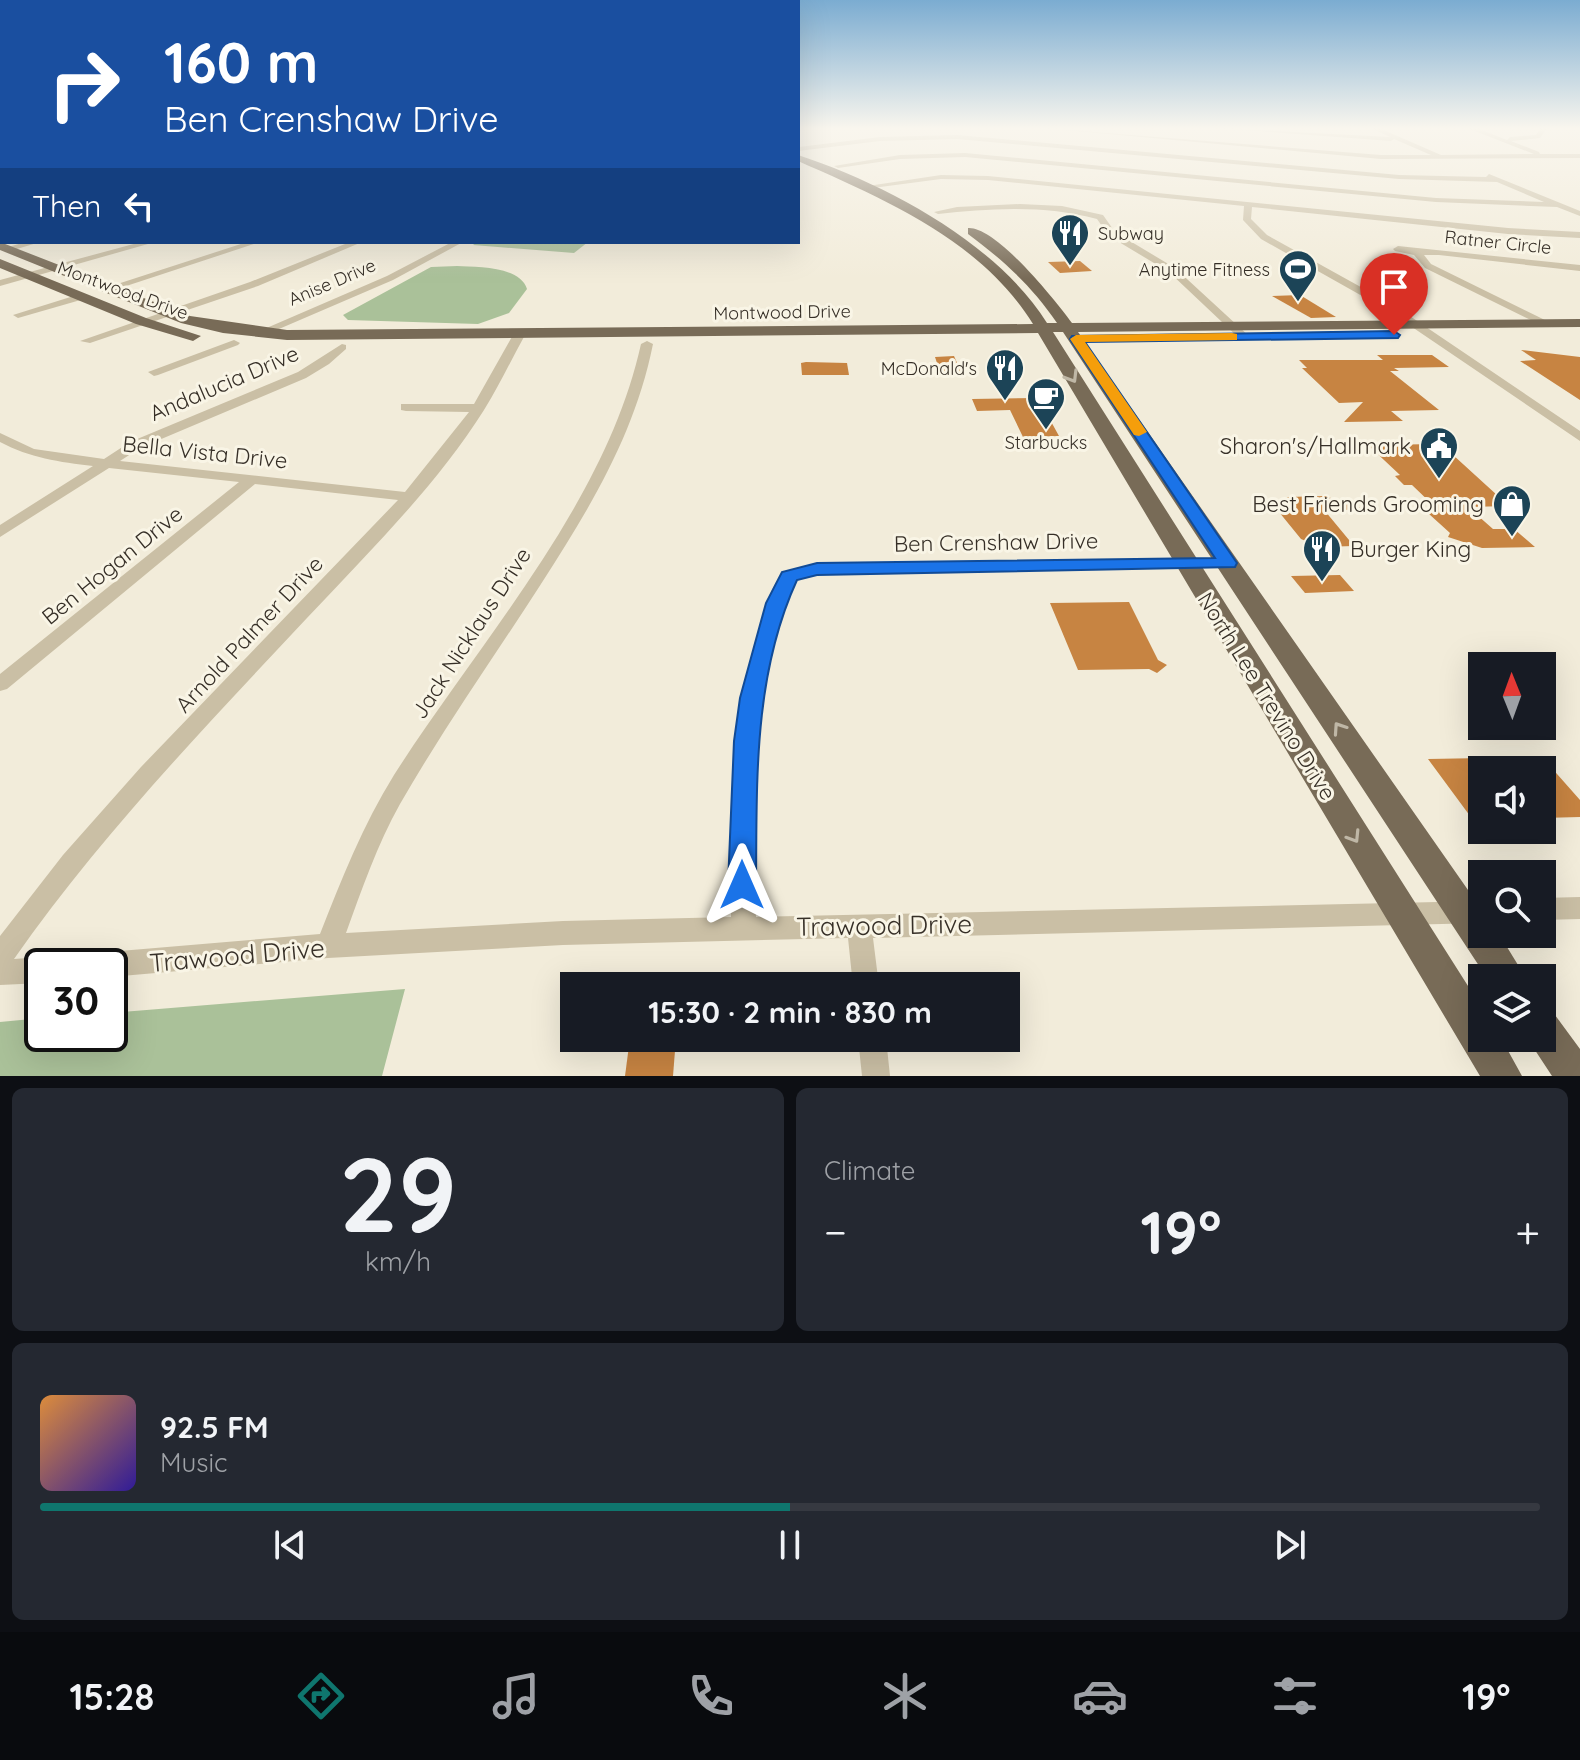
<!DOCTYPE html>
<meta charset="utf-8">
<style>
body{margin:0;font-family:Quicksand,sans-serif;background:#242831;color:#f1f3f6;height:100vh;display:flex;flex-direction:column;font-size:30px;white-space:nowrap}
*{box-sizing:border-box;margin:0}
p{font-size:26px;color:#9ea1a6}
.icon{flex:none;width:44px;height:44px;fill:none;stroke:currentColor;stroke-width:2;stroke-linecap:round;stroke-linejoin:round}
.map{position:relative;height:1076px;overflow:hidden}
.drawer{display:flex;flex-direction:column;gap:12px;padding:12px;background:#0d0f14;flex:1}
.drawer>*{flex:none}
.hud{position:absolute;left:0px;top:0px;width:800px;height:244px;box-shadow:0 8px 32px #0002;background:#1a4fa0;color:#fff;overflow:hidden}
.needle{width:52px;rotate:359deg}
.fabs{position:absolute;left:1468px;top:652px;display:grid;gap:16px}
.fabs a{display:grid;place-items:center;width:88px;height:88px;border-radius:0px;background:#171b24;box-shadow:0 8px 32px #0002;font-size:40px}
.speed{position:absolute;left:24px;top:948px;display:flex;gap:16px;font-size:40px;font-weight:700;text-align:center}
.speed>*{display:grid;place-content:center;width:104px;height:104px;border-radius:50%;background:#171b24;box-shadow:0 8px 32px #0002;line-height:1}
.speed .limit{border:4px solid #111;border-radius:12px;background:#fff;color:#111}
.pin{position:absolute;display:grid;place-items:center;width:68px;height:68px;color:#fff;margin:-82px -34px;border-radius:50% 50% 50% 0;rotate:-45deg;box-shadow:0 0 8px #0007}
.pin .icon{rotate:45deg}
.me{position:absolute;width:88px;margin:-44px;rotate:0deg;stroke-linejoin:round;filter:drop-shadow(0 0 6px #0008)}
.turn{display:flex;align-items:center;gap:28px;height:168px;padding:0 32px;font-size:36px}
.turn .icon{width:104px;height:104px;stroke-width:2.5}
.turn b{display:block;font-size:56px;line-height:68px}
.then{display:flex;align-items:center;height:76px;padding:0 32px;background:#0003;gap:16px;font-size:30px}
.big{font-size:60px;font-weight:700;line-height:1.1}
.drawer .tile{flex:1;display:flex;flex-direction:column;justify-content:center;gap:12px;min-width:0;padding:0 28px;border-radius:12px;background:#242831}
.drawer .dial{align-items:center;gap:0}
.dial b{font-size:104px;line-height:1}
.song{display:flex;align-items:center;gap:24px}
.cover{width:96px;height:96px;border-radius:12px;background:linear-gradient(135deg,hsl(30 70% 55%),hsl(250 70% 35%))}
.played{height:8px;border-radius:4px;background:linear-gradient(90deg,#0f766e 50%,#363941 50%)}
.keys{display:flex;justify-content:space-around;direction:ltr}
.heat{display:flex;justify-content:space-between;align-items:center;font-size:44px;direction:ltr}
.drawer .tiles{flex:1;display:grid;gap:12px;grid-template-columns:1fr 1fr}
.tile:last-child{grid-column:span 2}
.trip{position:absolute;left:560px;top:972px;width:460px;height:80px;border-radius:0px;background:#171b24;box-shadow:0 8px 32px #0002;font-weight:700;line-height:80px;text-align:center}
.dock{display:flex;height:128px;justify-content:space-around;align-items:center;background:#090b0e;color:#9ea1a6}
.dock .icon{width:56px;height:56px}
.dock .on{color:#0f766e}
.dock b{font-size:36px;color:#f1f3f6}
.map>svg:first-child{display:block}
</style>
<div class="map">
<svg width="1580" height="1076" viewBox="0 0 1580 1076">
<rect width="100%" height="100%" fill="#f2ecda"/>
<g fill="#aac199">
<polygon points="477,242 588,242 574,253 473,245"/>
<path d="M457 266C477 267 520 266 527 289L509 313 478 324 348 320 343 315 431 267Z"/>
<polygon points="405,989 382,1076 0,1076 0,1022 42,1018 42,1034 110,1034 110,1013"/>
</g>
<g fill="#c78442">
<polygon points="1080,261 1092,271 1060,273 1048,262"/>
<polygon points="1300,295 1336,317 1311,318 1272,296"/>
<polygon points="1521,350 1580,357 1580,400 1520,361 1536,360"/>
<polygon points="1377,355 1432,355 1449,367 1394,368 1399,371 1390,371 1439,410 1391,411 1403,421 1344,422 1363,402 1339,403 1302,368 1307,368 1299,360 1383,360"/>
<polygon points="954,356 961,372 940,372 935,357"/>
<polygon points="806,362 847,363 849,375 802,375 801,363"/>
<polygon points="1038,398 1059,436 1023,437 1010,410 977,411 972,399"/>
<polygon points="1441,444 1509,506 1468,507 1493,529 1514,529 1535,547 1482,548 1448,537 1450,533 1429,514 1435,507 1412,485 1404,485 1395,476 1400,475 1368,445"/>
<polygon points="1325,496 1363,509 1325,511 1354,546 1320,547 1301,539 1279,512 1280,505 1288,497"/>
<polygon points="1340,575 1354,591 1305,593 1291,576"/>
<polygon points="1129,602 1158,660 1167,665 1157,673 1149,669 1078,670 1050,603"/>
<polygon points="1542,757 1580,800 1580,817 1542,818 1542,770 1482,770 1482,819 1473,820 1428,759"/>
<polygon points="630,1038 676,1038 673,1076 625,1076"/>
</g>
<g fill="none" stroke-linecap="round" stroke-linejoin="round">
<g fill="#cabfa5" fill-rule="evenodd">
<polygon points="798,128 808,128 798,131"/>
<polygon points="1043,128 1381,155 1431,155 1394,139 1391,141 1218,128 1390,137 1371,128 1379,128 1441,155 1534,154 1467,128 1476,128 1507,140 1510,137 1536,135 1541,128 1547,128 1540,138 1511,141 1539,152 1540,154 1580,154 1580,158 1381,159"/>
<rect x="0" y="129" width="2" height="4"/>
<polygon points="957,135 1399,175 1486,177 1489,174 1580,211 1580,216 1557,207 1436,202 965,157 900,159 838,168 834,166 900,155 965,153 1436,198 1544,202 1497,182 1399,179 957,139 880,141 798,151 799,147 880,137"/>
<rect x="0" y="141" width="2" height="4"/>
<polygon points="0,163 2,163 0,168"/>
<polygon points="941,175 988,176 1508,228 1580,232 1580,238 1508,234 1252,207 1251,219 1267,235 1395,306 1580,431 1580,441 1387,310 1261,239 1243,220 1244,206 988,180 941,179 865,189 861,187"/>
<rect x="0" y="195" width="2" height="4"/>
<path d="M1020 204 1062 206 1103 215 1115 232 1175 268 1250 337 1240 339 1169 272 1109 236 1097 219C1045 205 991 208 938 214L934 212 957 207Z"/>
<polygon points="2,220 2,226 0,227 0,221"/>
<polygon points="25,242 40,242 7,252 2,249"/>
<polygon points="141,242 155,242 0,286 0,280"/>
<polygon points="247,242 260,242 111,291 102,289"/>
<polygon points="350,242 362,242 258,286 90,343 80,341 250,282"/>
<polygon points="452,242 463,242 393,280 265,335 255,333 387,276"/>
<polygon points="1398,246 1580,265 1580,271 1439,255 1424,255 1431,264 1549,322 1550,324 1545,327 1425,268 1414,255 1395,251 1393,249"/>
<polygon points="80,294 85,297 84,299 18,318 13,315"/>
<path d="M519 332 525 335C511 360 499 386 484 410 436 486 369 552 307 618 205 727 101 835 14 959L42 957 51 961 53 966H42V983L0 985V936L63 855 141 767 398 500 255 484 7 689 0 691V674L239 482 109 468 0 537V525L93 466C59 462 30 458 0 442V433L34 449 104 459 130 442 298 372 342 344 346 345V349L329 364 306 378 140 448 120 461 405 492 469 412 406 411 401 410V404H474L513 335Z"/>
<polygon points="234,340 240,343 238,345 158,375 154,376 148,372"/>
<path d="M647 341 653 344C635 434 590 508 541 584 494 657 443 729 400 804 377 845 362 889 346 933L563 921 731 917C729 824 733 732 757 641 763 617 767 592 783 572L817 564 1228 558 1234 559 1236 563 1234 567 817 574 795 580C783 596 780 618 776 637 754 729 752 823 756 917L1482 901V923L873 938 879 986H853L848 938 563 945 328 958 110 977V966H83L87 957 96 953 320 934C341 880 363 825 394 775 481 639 606 503 641 344Z"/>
<polygon points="1580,897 1580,919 1542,920 1542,898"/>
<polygon points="858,1038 886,1038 890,1076 862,1076"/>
</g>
<g fill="#786b57" fill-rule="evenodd">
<path d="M798 155C886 184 997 243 1047 323H1057C1032 286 1003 260 968 234V228C996 226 1056 301 1072 323L1580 319V327L1078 332 1482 910V934H1499L1526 978H1487L1063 332H1053L1482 1008V1038H1501L1522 1076H1480L1038 333 287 340 223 333 181 323 0 250V242L190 316 287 330 1033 324C981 240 884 199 798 161Z"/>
<polygon points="0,259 146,318 201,336 193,341 136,324 0,268"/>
<polygon points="1542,1009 1555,1015 1580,1049 1580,1076 1552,1076 1529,1041 1527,1038 1542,1038"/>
</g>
</g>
<defs><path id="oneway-chevron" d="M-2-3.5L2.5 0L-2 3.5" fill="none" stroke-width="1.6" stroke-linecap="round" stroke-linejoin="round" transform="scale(2)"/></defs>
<g stroke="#bfb7a6">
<use href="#oneway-chevron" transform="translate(1072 377) rotate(59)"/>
<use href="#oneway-chevron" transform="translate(1339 728) rotate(-124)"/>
<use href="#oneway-chevron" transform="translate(1354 837) rotate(58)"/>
</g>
<linearGradient id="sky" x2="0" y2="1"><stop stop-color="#7bacd1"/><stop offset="0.46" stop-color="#f9f6ee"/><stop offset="1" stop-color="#f9f6ee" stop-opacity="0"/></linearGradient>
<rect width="1580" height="279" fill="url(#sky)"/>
<path fill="#1a73e8" stroke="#114b97" stroke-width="2" d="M1394 331 1400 335 1398 338 1085 342 1237 563 1235 567 817 575 797 580C753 676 757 781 756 885L752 893 742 897 732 893 728 885 734 741 740 698 766 603 782 572 817 563 1215 558 1070 339 1072 336Z"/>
<polygon fill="#f59e0b" points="1232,333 1237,334 1237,340 1085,342 1147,432 1139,436 1134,435 1070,339 1076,335"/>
<defs>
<g id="restaurant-pin" transform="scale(2)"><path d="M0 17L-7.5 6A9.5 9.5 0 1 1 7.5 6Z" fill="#1c4457" stroke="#f9f5e6"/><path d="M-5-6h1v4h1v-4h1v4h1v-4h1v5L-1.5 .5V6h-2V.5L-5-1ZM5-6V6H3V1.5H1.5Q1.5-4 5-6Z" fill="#fff"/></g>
<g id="stadium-pin" transform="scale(2)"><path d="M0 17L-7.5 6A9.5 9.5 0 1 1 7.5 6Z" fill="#1c4457" stroke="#f9f5e6"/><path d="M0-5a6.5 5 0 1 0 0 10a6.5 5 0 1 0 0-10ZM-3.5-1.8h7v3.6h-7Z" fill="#fff"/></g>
<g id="cafe-pin" transform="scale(2)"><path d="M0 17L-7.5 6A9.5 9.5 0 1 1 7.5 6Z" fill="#1c4457" stroke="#f9f5e6"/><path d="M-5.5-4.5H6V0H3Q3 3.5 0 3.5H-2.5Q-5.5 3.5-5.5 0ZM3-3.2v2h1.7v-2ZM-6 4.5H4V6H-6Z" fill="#fff"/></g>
<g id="civic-pin" transform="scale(2)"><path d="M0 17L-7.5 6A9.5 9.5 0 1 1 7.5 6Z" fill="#1c4457" stroke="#f9f5e6"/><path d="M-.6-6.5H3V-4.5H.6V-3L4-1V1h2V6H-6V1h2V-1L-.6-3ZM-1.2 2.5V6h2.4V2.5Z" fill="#fff"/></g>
<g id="shop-pin" transform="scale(2)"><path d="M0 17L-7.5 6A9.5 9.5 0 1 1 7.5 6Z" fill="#1c4457" stroke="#f9f5e6"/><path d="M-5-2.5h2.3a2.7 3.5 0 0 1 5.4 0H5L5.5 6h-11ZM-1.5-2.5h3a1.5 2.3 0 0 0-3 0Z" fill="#fff"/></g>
</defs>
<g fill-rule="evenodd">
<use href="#restaurant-pin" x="1070" y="233"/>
<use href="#stadium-pin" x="1298" y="269"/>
<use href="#restaurant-pin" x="1005" y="368"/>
<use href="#cafe-pin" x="1046" y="397"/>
<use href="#civic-pin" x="1439" y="446"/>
<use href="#shop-pin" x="1512" y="504"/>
<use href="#restaurant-pin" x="1322" y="549"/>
</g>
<g text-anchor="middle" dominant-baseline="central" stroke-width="6" stroke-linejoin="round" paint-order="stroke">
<g font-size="18" fill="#362f27" stroke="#f9f5e6" text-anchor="end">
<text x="1098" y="233" text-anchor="start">Subway</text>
<text x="1270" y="269">Anytime Fitness</text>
<text x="977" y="368">McDonald's</text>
<text x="1046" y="442" text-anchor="middle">Starbucks</text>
</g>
<g font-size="18" fill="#362f27" stroke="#f9f5e6">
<text transform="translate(1498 242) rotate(6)">Ratner Circle</text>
<text transform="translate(332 282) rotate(-23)">Anise Drive</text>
<text transform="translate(123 290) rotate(20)">Montwood Drive</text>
<text transform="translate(782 312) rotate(-1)">Montwood Drive</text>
</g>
<g font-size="22" fill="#362f27" stroke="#f9f5e6">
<text transform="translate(224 383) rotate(-23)">Andalucia Drive</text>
<text transform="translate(205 452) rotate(6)">Bella Vista Drive</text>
<text transform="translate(996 542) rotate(-1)">Ben Crenshaw Drive</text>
<text transform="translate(112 565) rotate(-39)">Ben Hogan Drive</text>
<text transform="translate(471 633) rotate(-57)">Jack Nicklaus Drive</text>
<text transform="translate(249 634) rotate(-47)">Arnold Palmer Drive</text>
<text transform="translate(1267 696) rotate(58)">North Lee Trevino Drive</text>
</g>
<g font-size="22" fill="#362f27" stroke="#f9f5e6" text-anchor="end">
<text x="1411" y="446">Sharon's/Hallmark</text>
<text x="1484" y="504">Best Friends Grooming</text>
<text x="1350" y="549" text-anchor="start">Burger King</text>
</g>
<g font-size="26" fill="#362f27" stroke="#f9f5e6">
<text transform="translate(884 925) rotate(-1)">Trawood Drive</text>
<text transform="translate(237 955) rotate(-5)">Trawood Drive</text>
</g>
</g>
</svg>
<div class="fabs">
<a><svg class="needle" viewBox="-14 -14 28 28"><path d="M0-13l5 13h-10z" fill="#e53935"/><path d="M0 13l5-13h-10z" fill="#9ea1a6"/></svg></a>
<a><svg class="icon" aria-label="sound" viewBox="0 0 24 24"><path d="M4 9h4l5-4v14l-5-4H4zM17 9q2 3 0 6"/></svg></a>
<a><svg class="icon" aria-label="search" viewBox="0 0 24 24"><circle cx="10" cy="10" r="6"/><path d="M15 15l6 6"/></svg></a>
<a><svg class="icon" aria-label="layers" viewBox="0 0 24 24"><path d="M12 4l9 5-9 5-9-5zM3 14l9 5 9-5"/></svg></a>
</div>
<div class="speed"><div class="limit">30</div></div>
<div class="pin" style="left:1394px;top:335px;background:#d93025"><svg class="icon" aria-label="arrive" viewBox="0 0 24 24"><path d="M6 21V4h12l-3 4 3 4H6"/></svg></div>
<svg class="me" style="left:742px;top:885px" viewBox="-20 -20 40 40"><path d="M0-17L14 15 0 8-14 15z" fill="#1a73e8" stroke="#fff" stroke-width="4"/></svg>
<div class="trip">15:30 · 2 min · 830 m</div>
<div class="hud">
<div class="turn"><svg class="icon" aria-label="right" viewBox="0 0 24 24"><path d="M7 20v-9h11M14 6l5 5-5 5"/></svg><div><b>160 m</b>Ben Crenshaw Drive</div></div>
<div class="then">Then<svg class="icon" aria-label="left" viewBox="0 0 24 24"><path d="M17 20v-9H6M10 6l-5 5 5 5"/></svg></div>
</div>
</div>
<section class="drawer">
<div class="tiles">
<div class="tile dial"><b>29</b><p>km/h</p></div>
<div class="tile"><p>Climate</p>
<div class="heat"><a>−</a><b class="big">19°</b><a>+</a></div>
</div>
<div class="tile">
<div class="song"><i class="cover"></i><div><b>92.5 FM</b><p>Music</p></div></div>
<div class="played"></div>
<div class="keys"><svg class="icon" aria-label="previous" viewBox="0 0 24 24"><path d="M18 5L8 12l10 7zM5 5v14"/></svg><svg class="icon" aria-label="pause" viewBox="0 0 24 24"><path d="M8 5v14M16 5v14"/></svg><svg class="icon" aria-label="next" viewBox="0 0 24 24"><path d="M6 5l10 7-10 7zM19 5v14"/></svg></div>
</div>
</div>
</section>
<nav class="dock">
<b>15:28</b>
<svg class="icon on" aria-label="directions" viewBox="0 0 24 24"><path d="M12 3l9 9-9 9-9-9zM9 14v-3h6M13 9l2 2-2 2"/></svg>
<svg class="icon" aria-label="music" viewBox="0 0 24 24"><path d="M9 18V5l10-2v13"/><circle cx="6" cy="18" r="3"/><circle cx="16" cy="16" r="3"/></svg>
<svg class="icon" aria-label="phone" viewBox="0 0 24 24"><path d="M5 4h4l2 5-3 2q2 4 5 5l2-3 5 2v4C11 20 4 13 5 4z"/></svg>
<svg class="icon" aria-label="climate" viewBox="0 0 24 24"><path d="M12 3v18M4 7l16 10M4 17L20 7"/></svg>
<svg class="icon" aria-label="car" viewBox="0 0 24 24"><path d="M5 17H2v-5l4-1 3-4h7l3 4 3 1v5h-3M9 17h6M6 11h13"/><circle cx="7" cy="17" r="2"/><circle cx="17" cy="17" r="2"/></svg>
<svg class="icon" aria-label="filters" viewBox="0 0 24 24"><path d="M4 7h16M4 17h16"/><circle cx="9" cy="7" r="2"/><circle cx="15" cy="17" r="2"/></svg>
<b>19°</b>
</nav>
